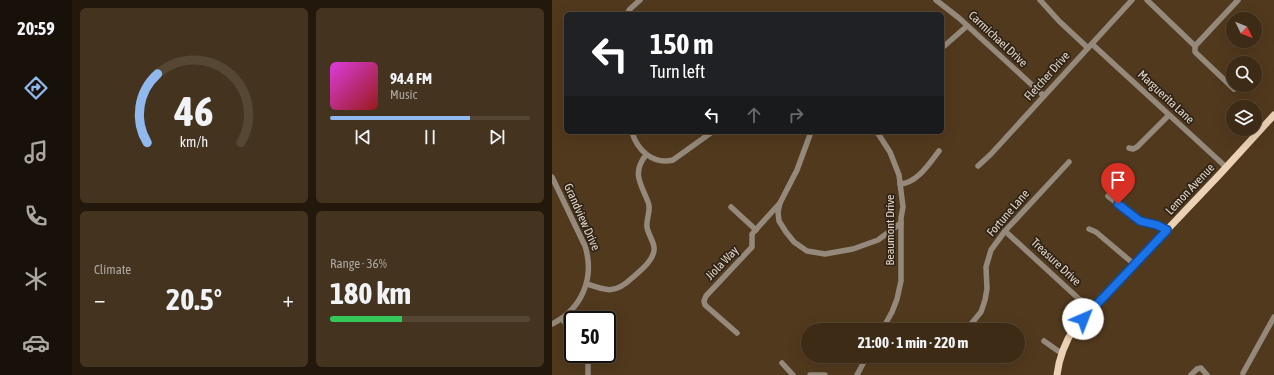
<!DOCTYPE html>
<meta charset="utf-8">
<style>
body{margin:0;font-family:"Asap Condensed",sans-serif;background:#44331f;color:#f1f3f6;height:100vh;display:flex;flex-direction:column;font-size:15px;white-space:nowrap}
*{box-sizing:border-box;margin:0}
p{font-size:13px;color:#ada7a1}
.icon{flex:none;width:22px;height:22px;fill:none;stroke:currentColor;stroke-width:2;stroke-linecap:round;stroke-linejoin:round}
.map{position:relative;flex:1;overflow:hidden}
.details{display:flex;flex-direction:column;gap:8px;padding:8px;background:#22180c;width:480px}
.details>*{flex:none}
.guide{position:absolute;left:12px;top:12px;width:380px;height:122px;border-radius:6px;box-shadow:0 4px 16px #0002,0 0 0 1px #564735;background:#202124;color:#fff;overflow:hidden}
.needle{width:26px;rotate:133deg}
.tools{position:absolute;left:674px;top:12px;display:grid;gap:8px}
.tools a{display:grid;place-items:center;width:36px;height:36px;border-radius:50%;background:#3d2b16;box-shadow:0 4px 16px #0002,0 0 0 1px #564735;font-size:20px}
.speed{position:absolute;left:12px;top:311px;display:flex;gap:8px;font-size:20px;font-weight:700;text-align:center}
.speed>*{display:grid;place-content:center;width:52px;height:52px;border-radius:50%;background:#3d2b16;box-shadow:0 4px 16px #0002,0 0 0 1px #564735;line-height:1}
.speed .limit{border:2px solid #111;border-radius:6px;background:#fff;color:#111}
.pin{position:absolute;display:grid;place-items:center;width:34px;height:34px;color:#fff;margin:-41px -17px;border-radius:50% 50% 50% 0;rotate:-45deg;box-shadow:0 0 4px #0007}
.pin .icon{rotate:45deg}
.me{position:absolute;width:44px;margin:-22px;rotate:44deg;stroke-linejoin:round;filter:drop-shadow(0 0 3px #0008)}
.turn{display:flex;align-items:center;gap:14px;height:84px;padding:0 20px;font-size:18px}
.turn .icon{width:52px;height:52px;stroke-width:2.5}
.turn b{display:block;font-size:28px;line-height:34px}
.lanes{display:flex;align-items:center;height:38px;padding:0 20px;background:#0003;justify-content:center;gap:20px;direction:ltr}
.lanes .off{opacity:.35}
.big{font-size:30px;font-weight:700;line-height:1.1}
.details .tile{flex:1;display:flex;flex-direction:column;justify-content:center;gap:6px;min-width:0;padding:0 14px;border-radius:6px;background:#44331f}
.details .dial{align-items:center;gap:0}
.dial svg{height:104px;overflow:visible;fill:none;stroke:#564735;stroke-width:7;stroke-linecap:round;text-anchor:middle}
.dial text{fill:#f1f3f6;stroke:none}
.song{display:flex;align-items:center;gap:12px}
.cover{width:48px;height:48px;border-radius:6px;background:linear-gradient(135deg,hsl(300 70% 55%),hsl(0 70% 35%))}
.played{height:4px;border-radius:2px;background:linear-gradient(90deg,#90b9f0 70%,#564735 70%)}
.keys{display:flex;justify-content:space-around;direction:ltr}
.heat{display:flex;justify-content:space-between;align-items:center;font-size:22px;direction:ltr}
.charge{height:6px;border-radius:3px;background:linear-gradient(90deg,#34c759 36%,#564735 0)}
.details .tiles{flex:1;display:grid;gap:8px;grid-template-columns:repeat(2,1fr)}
.trip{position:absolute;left:249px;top:323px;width:224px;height:40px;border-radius:20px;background:#3d2b16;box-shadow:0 4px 16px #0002,0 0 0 1px #564735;font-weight:700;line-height:40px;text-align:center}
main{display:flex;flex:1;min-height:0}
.menu{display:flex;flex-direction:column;width:72px;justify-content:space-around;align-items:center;background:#181109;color:#ada7a1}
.menu .icon{width:28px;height:28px}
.menu .selected{color:#90b9f0}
.menu b{font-size:18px;color:#f1f3f6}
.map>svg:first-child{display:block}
</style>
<main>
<nav class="menu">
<b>20:59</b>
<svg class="icon selected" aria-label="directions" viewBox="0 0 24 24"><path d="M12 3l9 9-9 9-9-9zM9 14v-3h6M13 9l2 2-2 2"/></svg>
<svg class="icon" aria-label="music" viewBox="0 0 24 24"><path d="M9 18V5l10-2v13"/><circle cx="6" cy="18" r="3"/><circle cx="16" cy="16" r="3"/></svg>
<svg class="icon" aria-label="phone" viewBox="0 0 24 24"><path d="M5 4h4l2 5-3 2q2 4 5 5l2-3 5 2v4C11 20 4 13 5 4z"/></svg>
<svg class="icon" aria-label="climate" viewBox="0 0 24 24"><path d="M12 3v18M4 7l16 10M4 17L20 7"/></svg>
<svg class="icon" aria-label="car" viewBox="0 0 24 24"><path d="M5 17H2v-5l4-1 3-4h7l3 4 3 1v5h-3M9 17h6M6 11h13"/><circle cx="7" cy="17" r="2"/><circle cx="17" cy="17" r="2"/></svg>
</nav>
<section class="details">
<div class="tiles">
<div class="tile dial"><svg viewBox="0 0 100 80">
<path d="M14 69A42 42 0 1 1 86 69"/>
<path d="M14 69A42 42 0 0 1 22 16" stroke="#90b9f0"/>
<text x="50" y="56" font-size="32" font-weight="700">46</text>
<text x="50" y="72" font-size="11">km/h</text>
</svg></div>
<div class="tile">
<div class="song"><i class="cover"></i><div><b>94.4 FM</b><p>Music</p></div></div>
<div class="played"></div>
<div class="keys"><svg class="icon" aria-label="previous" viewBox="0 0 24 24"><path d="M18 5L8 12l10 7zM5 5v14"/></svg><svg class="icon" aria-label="pause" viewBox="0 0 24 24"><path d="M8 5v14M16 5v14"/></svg><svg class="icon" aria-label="next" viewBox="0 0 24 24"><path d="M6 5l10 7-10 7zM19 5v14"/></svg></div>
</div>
<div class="tile"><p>Climate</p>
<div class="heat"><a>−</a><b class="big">20.5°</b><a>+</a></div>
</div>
<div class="tile"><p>Range · 36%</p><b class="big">180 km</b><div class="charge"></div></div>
</div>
</section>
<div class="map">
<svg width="722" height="375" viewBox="0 0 722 375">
<rect width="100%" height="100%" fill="#51391d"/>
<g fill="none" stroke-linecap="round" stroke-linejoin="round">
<g stroke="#95897b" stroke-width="5.5">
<polyline points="384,0 407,18 492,96"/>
<polyline points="488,0 507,21 536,48"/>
<polyline points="595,0 643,46 643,52 682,89"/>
<polyline points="75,14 78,9 88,0"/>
<polyline points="540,44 674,167"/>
<polyline points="643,46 686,0"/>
<polyline points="390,48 415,26"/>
<path d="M80 132C85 150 101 165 121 160L160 132"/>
<polyline points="259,132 245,170 228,203 226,212 227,221 234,232 242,242 255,251 273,254 301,249 326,240 349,223"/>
<polyline points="325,132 338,152 347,175 351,207 349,218 349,281 345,299 340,312 330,330"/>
<polyline points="577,148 581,149 585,147 617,115"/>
<polyline points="426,166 439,154 580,0"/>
<path d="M0 177 33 246C43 278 30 309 0 324"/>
<path d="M348 184C365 183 377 164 387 151"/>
<polyline points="556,196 588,221 605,225 615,230"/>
<polyline points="179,207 204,230"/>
<polyline points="537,229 544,232 583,265"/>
<polyline points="453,231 539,310"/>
<path d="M35 284C55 291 63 294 80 278 87 272 104 259 102 247 101 240 96 234 95 227 94 220 98 213 97 206 97 203 95 200 94 197 87 181 81 171 94 155"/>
<polyline points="10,319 21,333"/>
<polyline points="414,330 429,312 433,300 435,289 434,267 439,250 453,231 517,162"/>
<polyline points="185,333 153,305 152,301 154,296 200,247 200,234 228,203"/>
<polyline points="492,341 509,353"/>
<polyline points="34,354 36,357 36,375"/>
<polyline points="230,363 241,375"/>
<polyline points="691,373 722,317"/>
<polyline points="258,375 273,375"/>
<polyline points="305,375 315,356"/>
<polyline points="639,375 645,369 649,368 655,375"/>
</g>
<path stroke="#ebd2b6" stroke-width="7" d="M505 375C507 358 513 342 523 327L668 174 722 115"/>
</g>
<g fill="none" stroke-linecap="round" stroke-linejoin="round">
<g stroke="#114b97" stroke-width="10">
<polyline id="route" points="531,319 615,230 605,225 588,221 566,204"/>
</g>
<use href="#route" stroke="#1a73e8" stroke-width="7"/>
</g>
<g text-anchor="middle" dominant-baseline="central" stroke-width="3.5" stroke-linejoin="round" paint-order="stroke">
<g font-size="12" fill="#e3d5c5" stroke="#2e2317">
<text transform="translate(446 39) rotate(43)">Carmichael Drive</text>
<text transform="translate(495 76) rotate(-48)">Fletcher Drive</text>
<text transform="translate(614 97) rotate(43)">Marguerita Lane</text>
<text transform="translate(638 189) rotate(-47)">Lemon Avenue</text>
<text transform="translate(456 213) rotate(-49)">Fortune Lane</text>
<text transform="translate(30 217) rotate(66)">Grandview Drive</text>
<text transform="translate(338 230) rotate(-90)">Beaumont Drive</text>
<text transform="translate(504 262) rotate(43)">Treasure Drive</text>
<text transform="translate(170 263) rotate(-46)">Jiola Way</text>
</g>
</g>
</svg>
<div class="tools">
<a><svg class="needle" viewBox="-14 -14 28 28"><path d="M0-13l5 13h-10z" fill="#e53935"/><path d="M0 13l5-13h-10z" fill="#ada7a1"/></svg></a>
<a><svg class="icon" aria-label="search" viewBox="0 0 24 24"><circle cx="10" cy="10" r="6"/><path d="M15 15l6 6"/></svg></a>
<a><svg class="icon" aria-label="layers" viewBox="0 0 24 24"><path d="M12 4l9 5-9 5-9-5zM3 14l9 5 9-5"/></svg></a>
</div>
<div class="speed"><div class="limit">50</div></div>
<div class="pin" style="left:566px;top:204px;background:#d93025"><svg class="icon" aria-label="arrive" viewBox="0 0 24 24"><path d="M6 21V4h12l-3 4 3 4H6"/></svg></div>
<svg class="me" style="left:531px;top:319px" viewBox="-20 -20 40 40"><circle r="19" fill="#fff"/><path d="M0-13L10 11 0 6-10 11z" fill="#1a73e8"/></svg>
<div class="trip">21:00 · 1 min · 220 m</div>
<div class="guide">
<div class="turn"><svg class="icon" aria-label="left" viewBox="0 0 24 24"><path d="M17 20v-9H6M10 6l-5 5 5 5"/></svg><div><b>150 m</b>Turn left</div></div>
<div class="lanes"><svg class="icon" aria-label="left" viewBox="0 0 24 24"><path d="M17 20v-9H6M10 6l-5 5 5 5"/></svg><svg class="icon off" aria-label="ahead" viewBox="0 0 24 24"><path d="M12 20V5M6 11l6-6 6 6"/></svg><svg class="icon off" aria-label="right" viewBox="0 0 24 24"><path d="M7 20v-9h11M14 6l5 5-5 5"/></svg></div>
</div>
</div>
</main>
